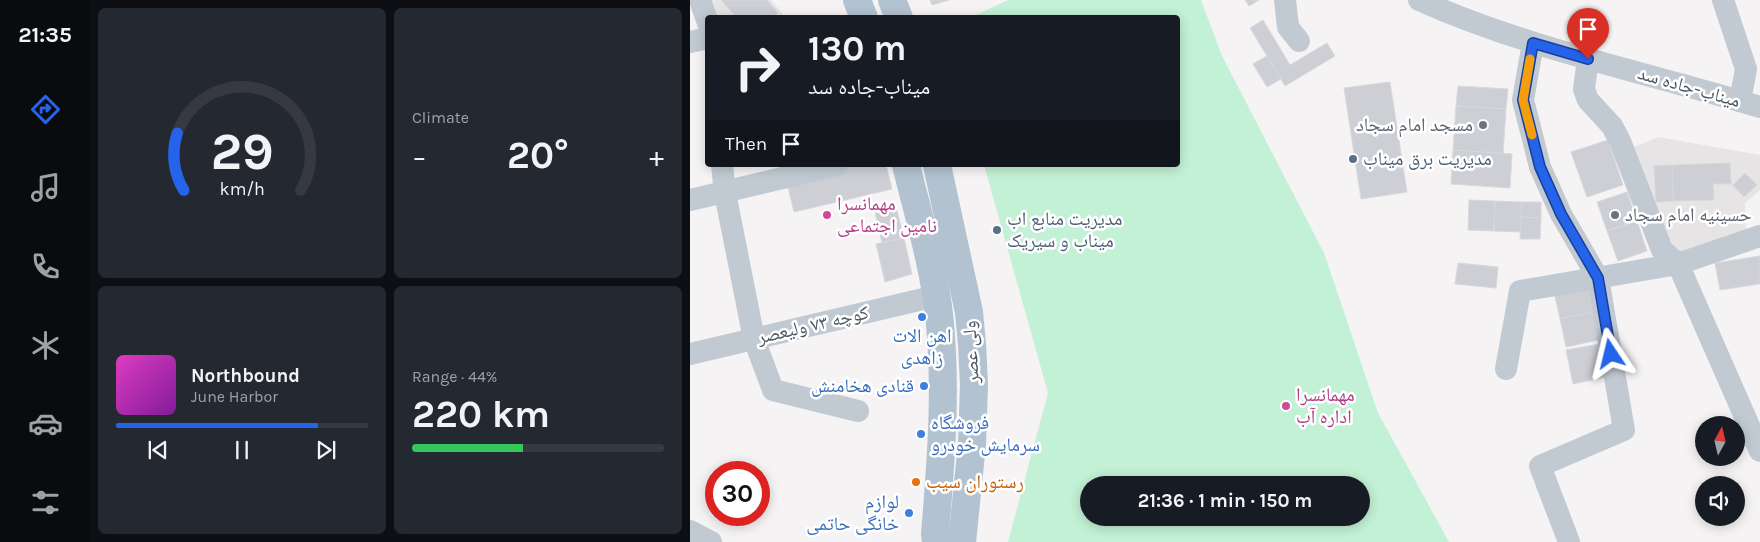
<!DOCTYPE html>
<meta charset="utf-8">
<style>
body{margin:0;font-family:Karla,"Noto Naskh Arabic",sans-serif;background:#242831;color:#f1f3f6;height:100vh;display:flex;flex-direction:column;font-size:19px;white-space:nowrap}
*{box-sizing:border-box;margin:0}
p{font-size:16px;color:#9ea1a6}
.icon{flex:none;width:28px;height:28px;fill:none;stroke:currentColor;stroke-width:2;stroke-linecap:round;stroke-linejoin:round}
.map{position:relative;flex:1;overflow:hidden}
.side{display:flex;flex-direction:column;gap:8px;padding:8px;background:#0d0f14;width:600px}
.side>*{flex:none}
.banner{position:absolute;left:15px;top:15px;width:475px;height:152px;border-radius:5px;box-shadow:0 2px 12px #0003;background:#171b24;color:#f1f3f6;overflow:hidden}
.needle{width:32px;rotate:8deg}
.fabs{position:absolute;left:1005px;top:416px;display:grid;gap:10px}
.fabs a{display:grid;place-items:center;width:50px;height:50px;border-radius:50%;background:#171b24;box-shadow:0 2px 12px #0003;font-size:25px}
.speed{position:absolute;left:15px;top:461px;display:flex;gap:10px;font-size:25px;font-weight:700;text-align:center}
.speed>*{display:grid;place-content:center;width:65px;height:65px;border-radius:50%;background:#171b24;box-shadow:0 2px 12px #0003;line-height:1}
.speed .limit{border:8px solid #d22;background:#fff;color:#111}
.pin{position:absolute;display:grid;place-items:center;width:42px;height:42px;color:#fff;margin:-51px -21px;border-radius:50% 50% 50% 0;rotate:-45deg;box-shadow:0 0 5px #0007}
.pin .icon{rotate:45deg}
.me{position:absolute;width:55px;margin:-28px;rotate:350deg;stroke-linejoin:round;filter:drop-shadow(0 0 4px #0008)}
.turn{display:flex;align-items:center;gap:18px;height:105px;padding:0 20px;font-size:22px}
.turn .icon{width:65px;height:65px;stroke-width:2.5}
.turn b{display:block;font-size:35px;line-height:42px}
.then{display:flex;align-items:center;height:48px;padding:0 20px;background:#0003;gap:10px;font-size:19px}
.big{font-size:38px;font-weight:700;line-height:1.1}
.side .widget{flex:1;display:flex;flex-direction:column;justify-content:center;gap:8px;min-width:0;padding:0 18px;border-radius:8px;background:#242831}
.side .dial{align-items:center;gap:0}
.dial svg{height:130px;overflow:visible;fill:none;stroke:#363941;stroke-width:7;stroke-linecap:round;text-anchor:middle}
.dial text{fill:#f1f3f6;stroke:none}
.song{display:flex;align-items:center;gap:15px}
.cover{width:60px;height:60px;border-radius:8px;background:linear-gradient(135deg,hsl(310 70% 55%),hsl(290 70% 35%))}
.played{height:5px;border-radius:2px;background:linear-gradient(90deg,#2563eb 80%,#363941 80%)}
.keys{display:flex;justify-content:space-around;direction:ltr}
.heat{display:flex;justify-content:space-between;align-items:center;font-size:28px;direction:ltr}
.charge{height:8px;border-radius:4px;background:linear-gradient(90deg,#34c759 44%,#363941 0)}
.side .tiles{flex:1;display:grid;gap:8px;grid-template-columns:repeat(2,1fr)}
.trip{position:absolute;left:390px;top:476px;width:290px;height:50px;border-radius:25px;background:#171b24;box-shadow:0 2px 12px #0003;font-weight:700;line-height:50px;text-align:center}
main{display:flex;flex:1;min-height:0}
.tabs{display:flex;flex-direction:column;width:90px;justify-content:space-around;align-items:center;background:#090b0e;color:#9ea1a6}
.tabs .icon{width:35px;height:35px}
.tabs .active{color:#2563eb}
.tabs b{font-size:22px;color:#f1f3f6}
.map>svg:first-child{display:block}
</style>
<main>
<nav class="tabs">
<b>21:35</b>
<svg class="icon active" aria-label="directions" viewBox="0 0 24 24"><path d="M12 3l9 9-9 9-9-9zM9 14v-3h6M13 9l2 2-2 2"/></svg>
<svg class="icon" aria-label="music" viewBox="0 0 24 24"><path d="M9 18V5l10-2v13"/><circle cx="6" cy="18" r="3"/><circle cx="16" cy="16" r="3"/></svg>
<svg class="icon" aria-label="phone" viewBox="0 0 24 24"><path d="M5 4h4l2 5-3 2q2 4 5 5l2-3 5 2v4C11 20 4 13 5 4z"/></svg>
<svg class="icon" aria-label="climate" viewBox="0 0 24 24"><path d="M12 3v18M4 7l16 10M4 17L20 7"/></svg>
<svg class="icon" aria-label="car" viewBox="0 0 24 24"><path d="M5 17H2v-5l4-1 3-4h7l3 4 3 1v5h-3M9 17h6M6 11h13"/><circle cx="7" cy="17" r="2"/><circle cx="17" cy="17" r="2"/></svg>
<svg class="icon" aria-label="filters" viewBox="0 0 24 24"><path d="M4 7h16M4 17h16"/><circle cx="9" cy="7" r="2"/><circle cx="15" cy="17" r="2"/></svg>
</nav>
<section class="side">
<div class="tiles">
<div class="widget dial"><svg viewBox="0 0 100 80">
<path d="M14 69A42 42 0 1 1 86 69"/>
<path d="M14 69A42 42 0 0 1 10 34" stroke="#2563eb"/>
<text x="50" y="56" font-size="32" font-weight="700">29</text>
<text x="50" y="72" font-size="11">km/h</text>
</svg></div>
<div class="widget"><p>Climate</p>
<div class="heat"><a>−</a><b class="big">20°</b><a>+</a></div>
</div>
<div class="widget">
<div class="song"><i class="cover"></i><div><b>Northbound</b><p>June Harbor</p></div></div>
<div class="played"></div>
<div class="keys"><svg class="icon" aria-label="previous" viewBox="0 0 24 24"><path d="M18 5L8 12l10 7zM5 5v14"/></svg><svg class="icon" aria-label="pause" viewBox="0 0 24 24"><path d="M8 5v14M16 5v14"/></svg><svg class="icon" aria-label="next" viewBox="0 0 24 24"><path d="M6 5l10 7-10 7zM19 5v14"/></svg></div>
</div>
<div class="widget"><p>Range · 44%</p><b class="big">220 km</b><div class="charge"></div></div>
</div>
</section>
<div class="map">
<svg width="1070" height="542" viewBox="0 0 1070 542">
<rect width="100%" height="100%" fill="#f5f3f3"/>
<g fill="#e6e4e5">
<polygon points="21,0 81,0 95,17 25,17"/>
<polygon points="968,137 1070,155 1070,190 1055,203 1056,230 981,255 942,148"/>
</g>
<path fill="#c3f1d5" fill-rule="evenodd" d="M318 0H511L532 56 634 253 688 413 759 542H318L358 393 294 165H488V18L282 17ZM399 485H671V518H399Z"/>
<g fill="#cdcfd5" stroke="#d7d9de">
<polygon points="31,0 77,0 88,13 83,18 47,18"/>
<polygon points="240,0 259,0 242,5"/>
<polygon points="555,0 569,0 559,6"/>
<polygon points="573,20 600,65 637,43 645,56 595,86 560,28"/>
<polygon points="577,56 591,79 577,87 563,64"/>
<polygon points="700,82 717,192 671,199 654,88"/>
<polygon points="768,86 818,89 816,109 766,106"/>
<polygon points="766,106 816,109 813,154 763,150"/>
<polygon points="918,140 933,185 897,197 881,152"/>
<polygon points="763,150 822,154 820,188 761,184"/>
<polygon points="1040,163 1041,184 1023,184 1024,200 983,201 982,165"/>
<polygon points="155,165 196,165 202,189 104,212 96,179"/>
<polygon points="982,165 983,201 966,202 964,166"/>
<polygon points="1055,173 1067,185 1054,197 1043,185"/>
<polygon points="937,192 947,221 917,231 907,202"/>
<polygon points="779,200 805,201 804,231 778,230"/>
<polygon points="805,201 832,202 831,232 804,231"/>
<polygon points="832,202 851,202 851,218 831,217"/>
<polygon points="206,207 214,238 192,243 185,212"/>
<polygon points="831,217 851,218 850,239 830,239"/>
<polygon points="947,221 957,251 928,261 917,231"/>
<polygon points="214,238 222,274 195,282 186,244"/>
<polygon points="1070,256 1070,284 1030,290 1025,263"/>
<polygon points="768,263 808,267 806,288 765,284"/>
<polygon points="901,284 907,311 870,319 864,292"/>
<polygon points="907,311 913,339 876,347 870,319"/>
<polygon points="915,343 921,376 883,384 876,350"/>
</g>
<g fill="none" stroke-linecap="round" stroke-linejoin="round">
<g stroke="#c1cad2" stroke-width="22">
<polyline points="10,0 18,23"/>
<polyline points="595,0 598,27 609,41"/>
<path d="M729 0C838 49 956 72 1070 107"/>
<polyline points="1033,0 1056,69 1050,101"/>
<polyline points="0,42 18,38"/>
<polyline points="843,43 833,100 850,167 871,214 908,278 934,430 850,466 879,542"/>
<polyline points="898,59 894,89 898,100 922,126 930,141 972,250 988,264 1070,451"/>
<polyline points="32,165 35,193 64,339 83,390 168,411"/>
<polyline points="0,200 147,165"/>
<polyline points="0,354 246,296"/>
<polyline points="816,369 830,291 988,264 1070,236"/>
<polyline points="0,531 21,542"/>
</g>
<g stroke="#b3c2d1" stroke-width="28">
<polyline points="167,0 174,18"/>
<polyline points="202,0 209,18"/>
<path d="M216 165C228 214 243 263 249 314 257 387 251 461 245 534L246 542"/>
<polyline points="247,165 279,312 282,344 284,385 282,444 272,542"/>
</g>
</g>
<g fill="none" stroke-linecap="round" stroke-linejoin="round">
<g stroke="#184099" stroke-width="12">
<polyline id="route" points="898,59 843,43 833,100 850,167 871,214 908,278 921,354"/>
</g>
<use href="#route" stroke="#2563eb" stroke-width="9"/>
<polyline stroke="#f59e0b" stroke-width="9" points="840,59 833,100 842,135"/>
</g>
<g fill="#6b7280" stroke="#fff" stroke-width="2">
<circle cx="793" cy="125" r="5"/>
<circle cx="925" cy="215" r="5"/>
</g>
<g fill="#5c6f8a" stroke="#fff" stroke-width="2">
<circle cx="663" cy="159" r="5"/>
<circle cx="307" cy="230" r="5"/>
</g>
<g fill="#d1479c" stroke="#fff" stroke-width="2">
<circle cx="137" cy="215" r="5"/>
<circle cx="596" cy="406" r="5"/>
</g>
<g fill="#3f7fe0" stroke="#fff" stroke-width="2">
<circle cx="232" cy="317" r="5"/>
<circle cx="234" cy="386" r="5"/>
<circle cx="231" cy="434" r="5"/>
<circle cx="219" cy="513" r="5"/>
</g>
<circle fill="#e8710a" stroke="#fff" stroke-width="2" cx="226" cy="482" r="5"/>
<g text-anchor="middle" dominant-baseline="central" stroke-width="5" stroke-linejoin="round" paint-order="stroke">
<g font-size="19" fill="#4a5661" stroke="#fff">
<text transform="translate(999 87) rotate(16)">میناب-جاده سد</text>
<text transform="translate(123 325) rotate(-13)">کوچه ۷۳ ولیعصر</text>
<text transform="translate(281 352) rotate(-93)">ولی عصر</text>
</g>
<g font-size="19" fill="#5b616d" stroke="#fff" text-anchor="end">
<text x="783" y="125">مسجد امام سجاد</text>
<text x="935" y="215" text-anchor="start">حسینیه امام سجاد</text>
</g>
<g font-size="19" fill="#4e5e75" stroke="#fff" text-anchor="start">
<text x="673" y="159">مدیریت برق میناب</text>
<text x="317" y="219">مدیریت منابع اب<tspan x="317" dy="22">میناب و سیریک</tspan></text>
</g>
<g font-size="19" fill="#b23c85" stroke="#fff" text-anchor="start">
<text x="147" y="204">مهمانسرا<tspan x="147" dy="22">نامین اجتماعی</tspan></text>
<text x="606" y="395">مهمانسرا<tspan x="606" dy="22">اداره آب</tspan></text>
</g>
<g font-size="19" fill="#366cbe" stroke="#fff" text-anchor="end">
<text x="232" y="336" text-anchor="middle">اهن الات<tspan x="232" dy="22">زاهدی</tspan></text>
<text x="224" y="386">قنادی هخامنش</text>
<text x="241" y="423" text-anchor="start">فروشگاه<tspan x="241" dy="22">سرمایش خودرو</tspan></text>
<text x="209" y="502">لوازم<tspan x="209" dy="22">خانگی حاتمی</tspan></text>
</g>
<g font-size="19" fill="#c56008" stroke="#fff" text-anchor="start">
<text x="236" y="482">رستوران سيب</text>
</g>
</g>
</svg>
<div class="fabs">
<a><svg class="needle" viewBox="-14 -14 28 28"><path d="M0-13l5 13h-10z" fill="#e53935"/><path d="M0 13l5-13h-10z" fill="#9ea1a6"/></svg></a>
<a><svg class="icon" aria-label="sound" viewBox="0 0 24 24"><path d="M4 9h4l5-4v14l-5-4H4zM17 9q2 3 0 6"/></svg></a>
</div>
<div class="speed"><div class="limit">30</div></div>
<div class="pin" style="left:898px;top:59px;background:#d93025"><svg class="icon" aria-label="arrive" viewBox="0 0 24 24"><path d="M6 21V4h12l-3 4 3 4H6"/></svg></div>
<svg class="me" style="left:921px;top:354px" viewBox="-20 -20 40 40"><path d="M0-17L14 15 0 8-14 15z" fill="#2563eb" stroke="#fff" stroke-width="4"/></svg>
<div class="trip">21:36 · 1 min · 150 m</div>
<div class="banner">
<div class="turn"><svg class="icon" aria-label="right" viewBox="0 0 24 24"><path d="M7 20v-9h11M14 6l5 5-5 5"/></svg><div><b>130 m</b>میناب-جاده سد</div></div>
<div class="then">Then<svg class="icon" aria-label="arrive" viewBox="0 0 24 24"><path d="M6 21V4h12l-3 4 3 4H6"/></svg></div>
</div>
</div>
</main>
